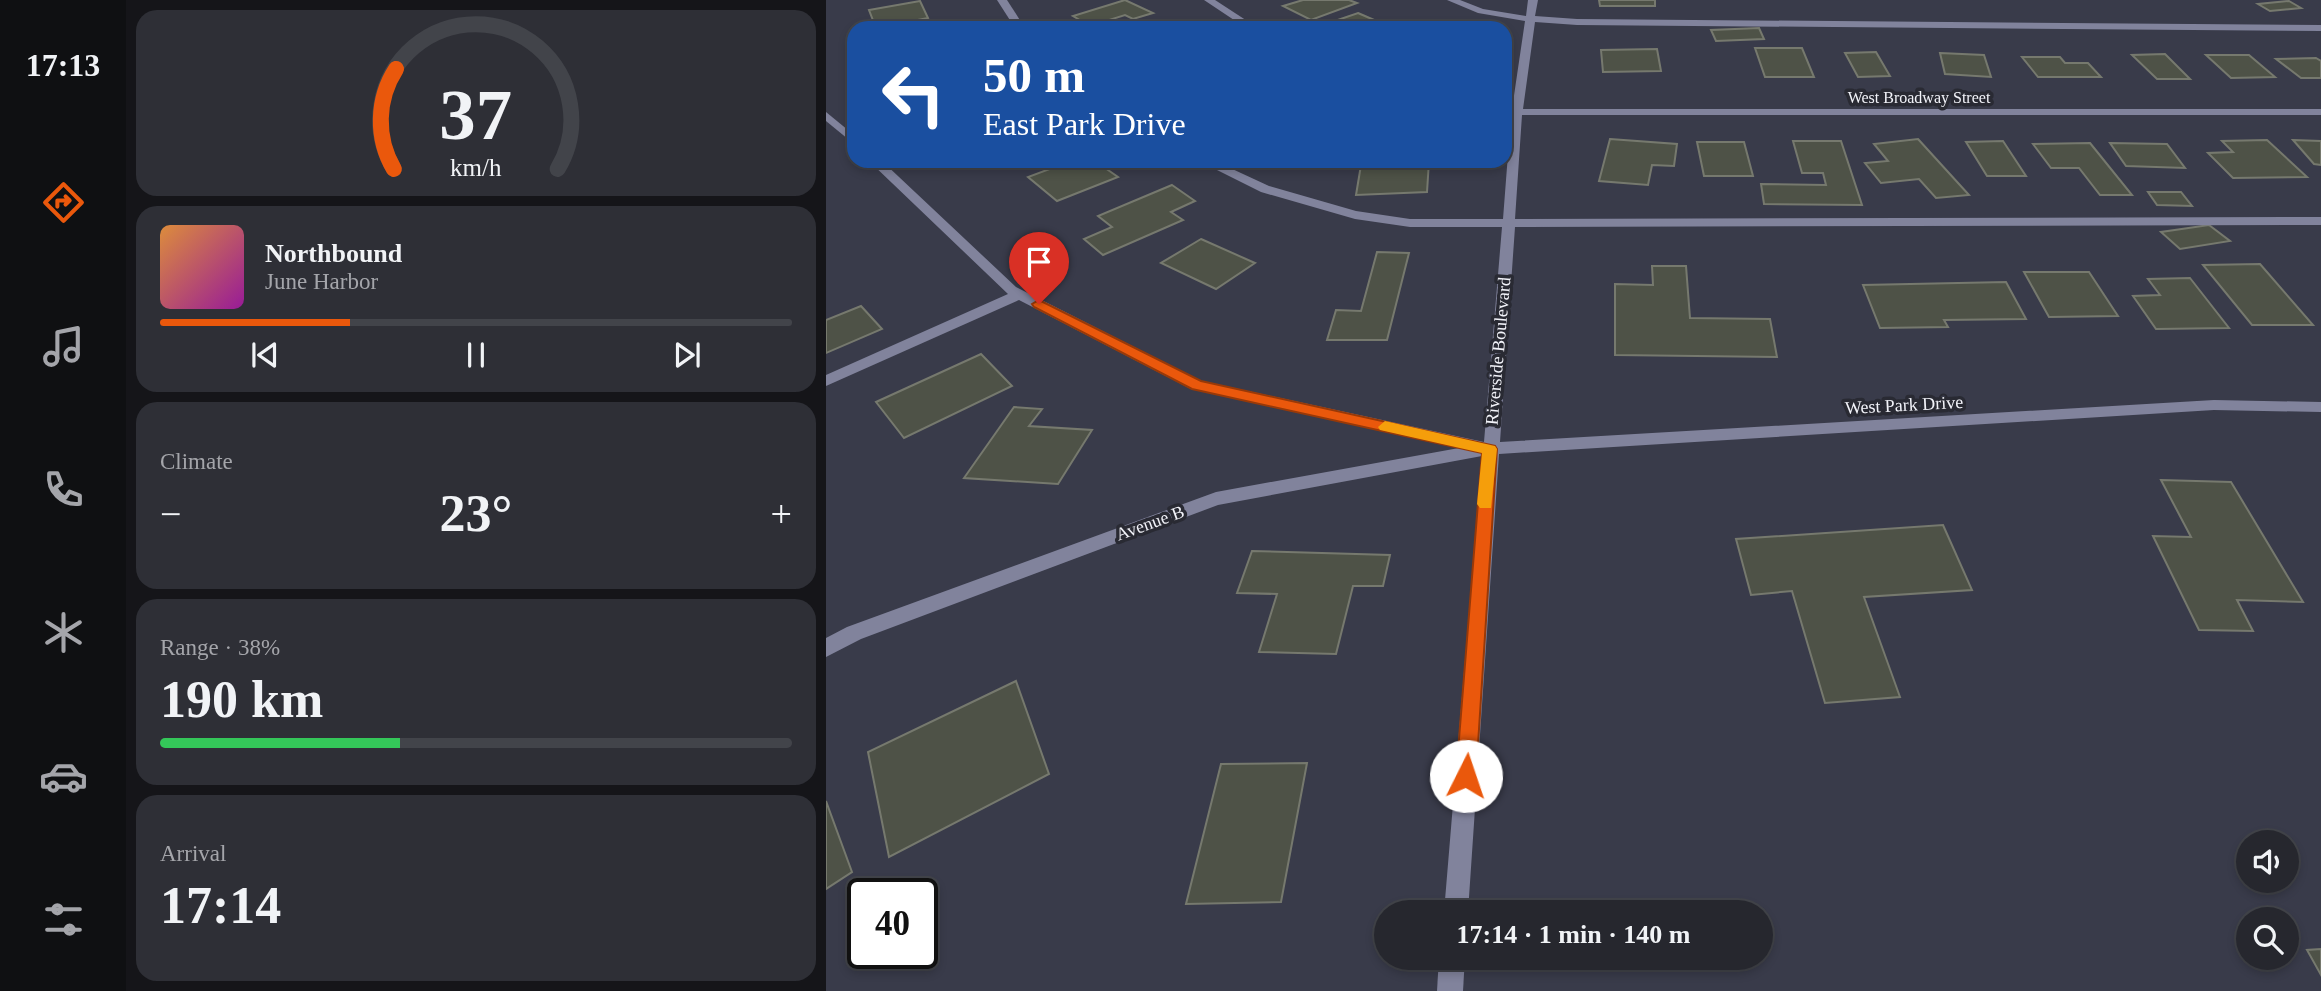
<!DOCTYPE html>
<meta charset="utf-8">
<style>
body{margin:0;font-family:"Times New Roman",serif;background:#2e2f36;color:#f1f3f6;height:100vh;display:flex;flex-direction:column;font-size:26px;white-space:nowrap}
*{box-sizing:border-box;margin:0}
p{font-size:23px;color:#a4a5aa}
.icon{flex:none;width:38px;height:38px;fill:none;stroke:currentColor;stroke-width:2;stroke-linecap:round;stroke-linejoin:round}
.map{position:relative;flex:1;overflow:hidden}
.details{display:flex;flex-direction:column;gap:10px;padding:10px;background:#151519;width:700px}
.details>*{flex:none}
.guide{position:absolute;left:21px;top:21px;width:665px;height:147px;border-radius:21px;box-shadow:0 4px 10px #0003,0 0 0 2px #42444a;background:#1a4fa0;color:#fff;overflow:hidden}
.tools{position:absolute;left:1410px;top:830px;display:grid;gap:14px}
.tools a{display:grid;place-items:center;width:63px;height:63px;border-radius:50%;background:#26272e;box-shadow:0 4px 10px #0003,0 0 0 2px #42444a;font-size:35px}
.speed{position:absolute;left:21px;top:878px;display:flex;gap:14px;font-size:35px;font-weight:700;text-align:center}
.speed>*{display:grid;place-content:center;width:91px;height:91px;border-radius:50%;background:#26272e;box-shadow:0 4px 10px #0003,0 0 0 2px #42444a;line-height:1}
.speed .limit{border:4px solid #111;border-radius:10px;background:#fff;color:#111}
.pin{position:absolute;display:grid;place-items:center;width:60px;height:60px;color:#fff;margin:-72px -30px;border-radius:50% 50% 50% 0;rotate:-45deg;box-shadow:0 0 7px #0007}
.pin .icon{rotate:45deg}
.me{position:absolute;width:77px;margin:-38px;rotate:4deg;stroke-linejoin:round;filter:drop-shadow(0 0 5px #0008)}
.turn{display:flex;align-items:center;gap:24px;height:147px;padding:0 21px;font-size:32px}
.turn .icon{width:91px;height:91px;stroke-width:2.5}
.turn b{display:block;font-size:49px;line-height:60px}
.big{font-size:52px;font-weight:700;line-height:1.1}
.details .widget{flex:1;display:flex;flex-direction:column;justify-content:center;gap:10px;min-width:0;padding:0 24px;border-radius:21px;background:#2e2f36}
.details .dial{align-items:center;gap:0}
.dial svg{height:182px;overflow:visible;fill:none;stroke:#42444a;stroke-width:7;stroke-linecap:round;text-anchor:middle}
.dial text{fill:#f1f3f6;stroke:none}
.song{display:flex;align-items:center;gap:21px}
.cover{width:84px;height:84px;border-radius:10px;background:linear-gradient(135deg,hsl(30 70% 55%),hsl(300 70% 35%))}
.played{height:7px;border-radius:4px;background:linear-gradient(90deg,#ea580c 30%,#42444a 30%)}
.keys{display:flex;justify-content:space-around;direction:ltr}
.heat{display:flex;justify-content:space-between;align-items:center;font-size:38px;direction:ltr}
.charge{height:10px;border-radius:5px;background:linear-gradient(90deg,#34c759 38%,#42444a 0)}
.trip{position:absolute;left:548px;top:900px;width:399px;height:70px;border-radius:35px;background:#26272e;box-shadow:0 4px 10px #0003,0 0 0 2px #42444a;font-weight:700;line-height:70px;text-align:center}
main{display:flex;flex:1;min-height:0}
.dock{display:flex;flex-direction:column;width:126px;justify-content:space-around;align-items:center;background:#0f1012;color:#a4a5aa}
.dock .icon{width:49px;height:49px}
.dock .current{color:#ea580c}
.dock b{font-size:32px;color:#f1f3f6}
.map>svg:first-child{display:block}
</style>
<main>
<nav class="dock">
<b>17:13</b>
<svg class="icon current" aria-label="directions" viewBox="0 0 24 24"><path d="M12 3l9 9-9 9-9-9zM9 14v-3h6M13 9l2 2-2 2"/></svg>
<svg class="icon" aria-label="music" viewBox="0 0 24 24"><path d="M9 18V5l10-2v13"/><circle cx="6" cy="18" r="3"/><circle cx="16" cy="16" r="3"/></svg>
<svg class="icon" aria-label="phone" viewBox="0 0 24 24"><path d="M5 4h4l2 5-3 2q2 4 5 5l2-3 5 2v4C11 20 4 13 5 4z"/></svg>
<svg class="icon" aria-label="climate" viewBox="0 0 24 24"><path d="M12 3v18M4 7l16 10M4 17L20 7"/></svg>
<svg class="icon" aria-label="car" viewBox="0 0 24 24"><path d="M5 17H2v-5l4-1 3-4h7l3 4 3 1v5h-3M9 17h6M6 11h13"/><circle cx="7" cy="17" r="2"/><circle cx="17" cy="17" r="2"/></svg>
<svg class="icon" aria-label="filters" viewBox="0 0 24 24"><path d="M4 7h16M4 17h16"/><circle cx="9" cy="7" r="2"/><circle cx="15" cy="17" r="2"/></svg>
</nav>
<section class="details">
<div class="widget dial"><svg viewBox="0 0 100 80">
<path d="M14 69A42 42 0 1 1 86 69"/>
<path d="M14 69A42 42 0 0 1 15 25" stroke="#ea580c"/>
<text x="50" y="56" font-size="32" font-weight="700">37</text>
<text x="50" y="72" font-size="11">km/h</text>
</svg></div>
<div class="widget">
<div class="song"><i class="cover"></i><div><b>Northbound</b><p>June Harbor</p></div></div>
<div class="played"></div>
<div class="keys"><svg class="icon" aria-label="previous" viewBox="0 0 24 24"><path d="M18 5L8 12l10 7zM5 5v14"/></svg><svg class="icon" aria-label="pause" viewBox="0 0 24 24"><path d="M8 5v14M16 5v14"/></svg><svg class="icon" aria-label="next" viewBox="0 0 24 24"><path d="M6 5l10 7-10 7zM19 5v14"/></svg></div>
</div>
<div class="widget"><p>Climate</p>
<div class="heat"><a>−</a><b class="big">23°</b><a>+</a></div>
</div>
<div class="widget"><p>Range · 38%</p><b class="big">190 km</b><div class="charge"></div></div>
<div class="widget"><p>Arrival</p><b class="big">17:14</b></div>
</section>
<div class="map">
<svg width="1495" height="991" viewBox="0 0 1495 991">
<rect width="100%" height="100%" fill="#33343d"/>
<path fill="#393b4a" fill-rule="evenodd" d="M0 0H1495V991H0ZM28 28H679V161H28ZM1423 842H1461V880H1423ZM37 894H96V954H37ZM560 912H934V957H560ZM1423 919H1461V957H1423Z"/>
<g fill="#4e5247" stroke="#76796e" stroke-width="2">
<polygon points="299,0 327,13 307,19 299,15 264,26 247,16"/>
<polygon points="477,0 523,0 531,3 485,20 457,6"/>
<polygon points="773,0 829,0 829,6 774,6"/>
<polygon points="94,1 102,18 50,28 43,10"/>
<polygon points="1463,1 1475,8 1444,11 1432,4"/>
<polygon points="532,13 562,26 508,28 500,24"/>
<polygon points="114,21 119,28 82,28"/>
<polygon points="319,21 331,28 296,28"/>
<polygon points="933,28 938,39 890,41 885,30"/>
<polygon points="929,48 976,48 988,77 939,77"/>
<polygon points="831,49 835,71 777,72 775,50"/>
<polygon points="1050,52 1064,76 1032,77 1019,53"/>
<polygon points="1114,53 1158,55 1165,77 1119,74"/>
<polygon points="1339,54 1364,79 1331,79 1306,55"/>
<polygon points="1380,55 1423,55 1449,77 1405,78"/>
<polygon points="1196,57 1234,57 1239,63 1262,63 1275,77 1212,77"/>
<polygon points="1490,58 1495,61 1495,78 1475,78 1450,59"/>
<polygon points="784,139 851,144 848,166 826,165 822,185 773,181"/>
<polygon points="1092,139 1143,195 1110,198 1093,179 1055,183 1039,163 1062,161 1048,144"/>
<polygon points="1441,140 1481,177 1407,178 1382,153 1407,152 1396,141"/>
<polygon points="1467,140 1495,141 1495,165 1488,164"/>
<polygon points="967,141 1015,141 1036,205 938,204 935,184 1000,185 997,173 976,173"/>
<polygon points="1177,141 1200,176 1161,176 1140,142"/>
<polygon points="871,142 918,142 927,176 878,176"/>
<polygon points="1264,143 1306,195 1274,195 1253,168 1225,168 1207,144"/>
<polygon points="1284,143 1341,144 1359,168 1300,166"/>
<polygon points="245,161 269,161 292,177 231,201 202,177"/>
<polygon points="559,161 603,161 601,192 530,195 535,165 558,164"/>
<polygon points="346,185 369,201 345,212 357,220 277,255 258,239 286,227 272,216"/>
<polygon points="1322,192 1355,192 1366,206 1331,205"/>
<polygon points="1383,225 1404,241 1354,249 1335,232"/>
<polygon points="375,239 429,263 390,289 335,263"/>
<polygon points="551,252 583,253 561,340 501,340 510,310 535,311"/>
<polygon points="1434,264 1487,325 1426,325 1377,265"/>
<polygon points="826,266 860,266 864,318 944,319 951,357 789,355 789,284 827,285"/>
<polygon points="1198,272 1263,272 1292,316 1223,317"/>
<polygon points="1364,278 1403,328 1330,329 1307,296 1334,295 1322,279"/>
<polygon points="1180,282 1200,319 1118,320 1122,327 1054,328 1037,285"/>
<polygon points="35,306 56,329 0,353 0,320"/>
<polygon points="155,354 186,386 78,438 50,402"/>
<polygon points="188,407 216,409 203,426 266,430 232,484 138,478"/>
<polygon points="1335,480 1405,482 1477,602 1411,600 1427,631 1373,630 1327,536 1365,537"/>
<polygon points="1117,525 1146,590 1038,597 1074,697 999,703 966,591 925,595 910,539"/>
<polygon points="426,551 564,555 557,586 527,586 510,654 433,652 451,594 411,593"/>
<polygon points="190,681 223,774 63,857 42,752"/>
<polygon points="481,763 455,902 360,904 395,764"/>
<polygon points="0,801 26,872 0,889"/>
<polygon points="1495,949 1495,975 1481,950"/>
</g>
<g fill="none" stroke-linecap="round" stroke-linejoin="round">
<g fill="#81839c" fill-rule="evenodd">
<polygon points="171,0 181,0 199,28 189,28"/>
<polygon points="378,0 389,0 432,28 420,28"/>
<polygon points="621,0 634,0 657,9 700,16 702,0 712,0 709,16 751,19 1495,25 1495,31 751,25 709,22 697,109 1495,109 1495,115 696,115 689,219 1495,217 1495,225 689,227 674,442 1388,400 1495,402 1495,412 1388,410 673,454 642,912 618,912 656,456 392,505 35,639 0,657 0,638 21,627 390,492 633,448 365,389 193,300 0,386 0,375 182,294 43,161 56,161 190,287 375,381 658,442 676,227 584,227 529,219 435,192 373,161 389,161 443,186 530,211 584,219 677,219 685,115 679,115 679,109 686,109 699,21 652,13"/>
<polygon points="0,112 28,135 28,144 0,121"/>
<polygon points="613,957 639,957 637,991 611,991"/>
</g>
</g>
<polygon fill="#ea580c" stroke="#983908" stroke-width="2" points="213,300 375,381 669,446 671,449 650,776 647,783 640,785 632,783 630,776 656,453 366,389 208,307 206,304"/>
<polygon fill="#f59e0b" points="559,421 669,446 671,449 665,508 654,508 651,504 656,453 554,430 552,427"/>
<g text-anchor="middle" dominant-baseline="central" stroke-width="7" stroke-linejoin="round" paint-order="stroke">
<g font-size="16" fill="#f2f3f9" stroke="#292a33">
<text x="1093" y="97">West Broadway Street</text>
</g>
<g font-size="18" fill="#f2f3f9" stroke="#292a33">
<text transform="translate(672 351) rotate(-85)">Riverside Boulevard</text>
<text transform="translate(1078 405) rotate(-3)">West Park Drive</text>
<text transform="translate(324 523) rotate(-20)">Avenue B</text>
</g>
</g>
</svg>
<div class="tools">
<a><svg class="icon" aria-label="sound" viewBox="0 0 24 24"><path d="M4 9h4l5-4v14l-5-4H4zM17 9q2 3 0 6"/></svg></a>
<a><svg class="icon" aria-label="search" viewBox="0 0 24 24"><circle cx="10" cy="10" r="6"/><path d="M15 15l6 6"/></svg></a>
</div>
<div class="speed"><div class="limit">40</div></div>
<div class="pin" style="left:213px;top:304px;background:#d93025"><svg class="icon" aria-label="arrive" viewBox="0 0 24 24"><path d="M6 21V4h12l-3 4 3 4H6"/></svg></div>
<svg class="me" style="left:640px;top:776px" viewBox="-20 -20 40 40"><circle r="19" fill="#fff"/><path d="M0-13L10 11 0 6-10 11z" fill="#ea580c"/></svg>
<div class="trip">17:14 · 1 min · 140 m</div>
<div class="guide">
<div class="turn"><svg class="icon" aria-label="left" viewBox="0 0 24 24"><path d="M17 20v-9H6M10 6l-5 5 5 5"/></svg><div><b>50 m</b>East Park Drive</div></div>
</div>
</div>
</main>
